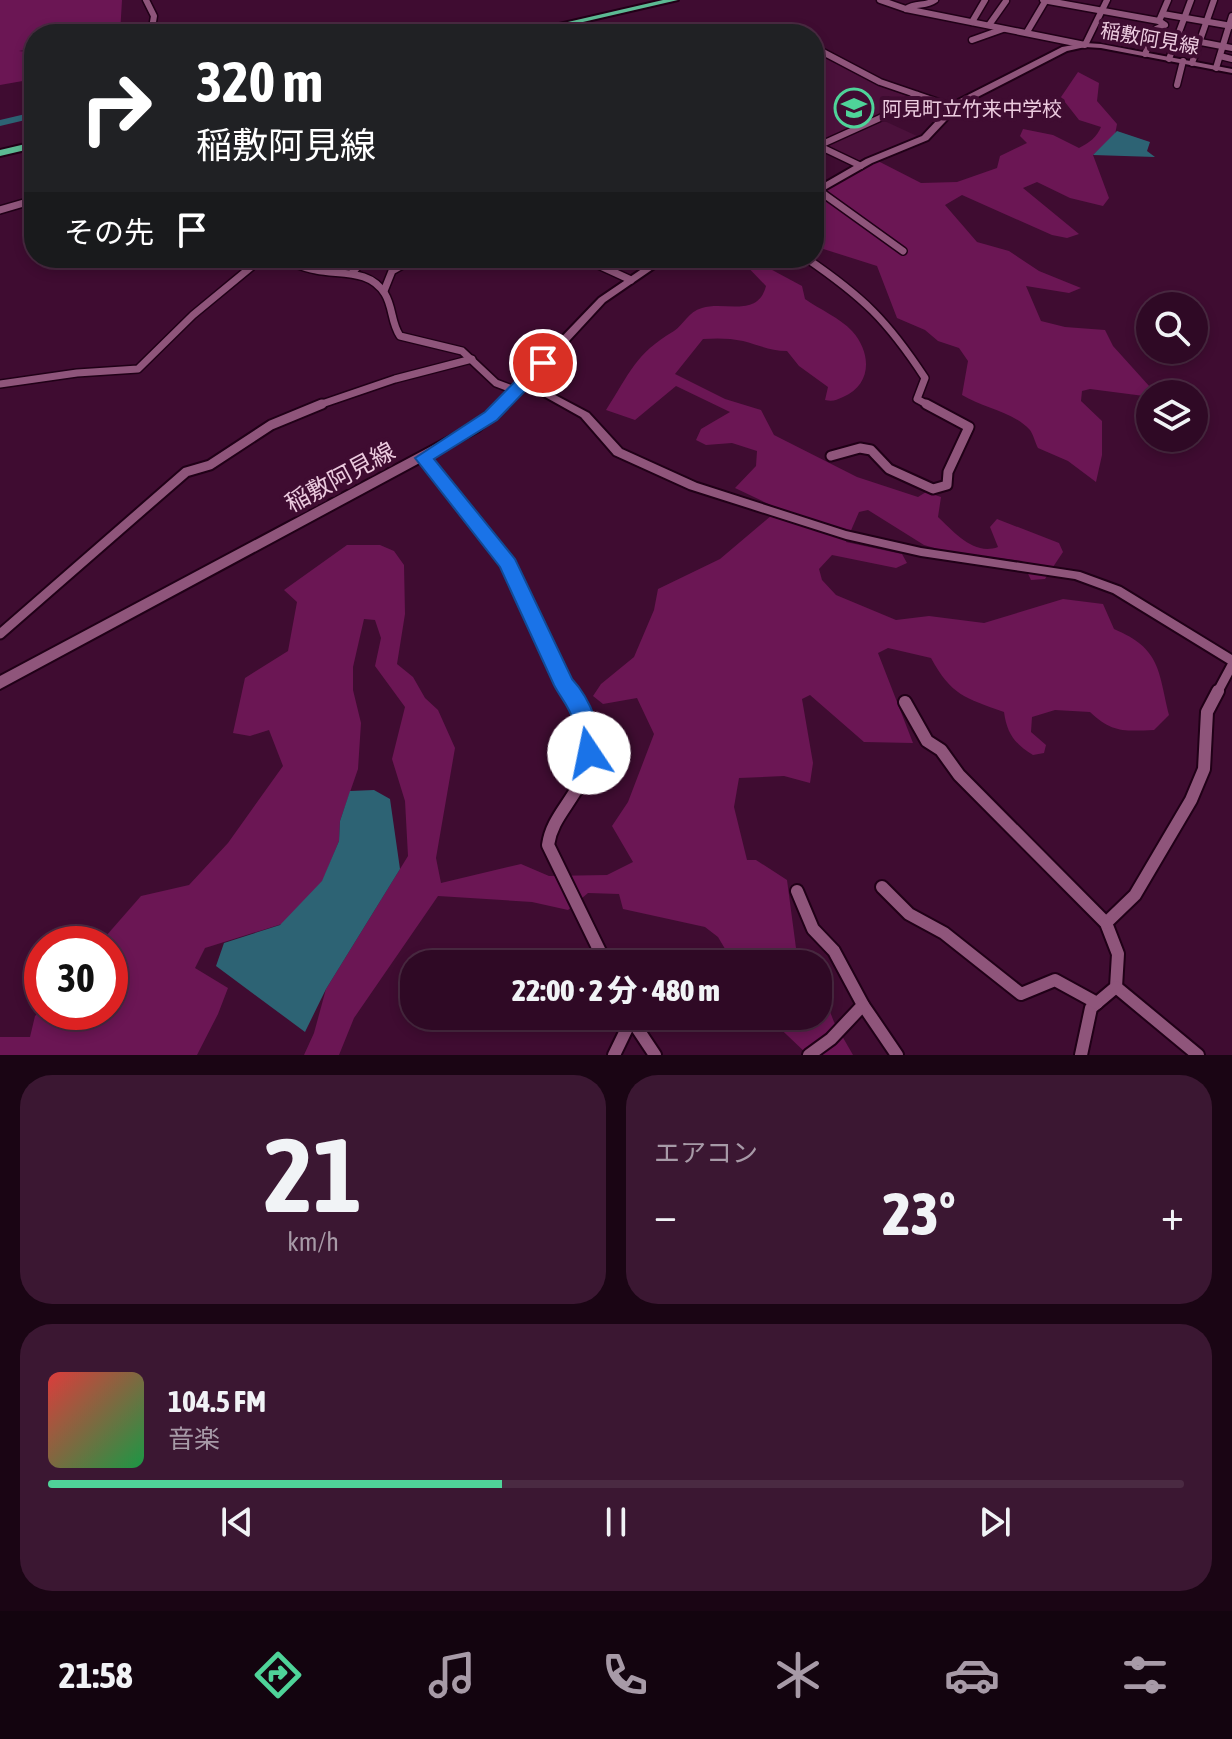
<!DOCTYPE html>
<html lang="ja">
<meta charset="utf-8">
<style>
body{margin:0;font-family:"Asap Condensed","Noto Sans JP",sans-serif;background:#3b1732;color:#f1f3f6;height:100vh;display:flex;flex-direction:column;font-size:30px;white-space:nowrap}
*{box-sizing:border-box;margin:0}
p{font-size:26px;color:#a79aa7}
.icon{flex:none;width:44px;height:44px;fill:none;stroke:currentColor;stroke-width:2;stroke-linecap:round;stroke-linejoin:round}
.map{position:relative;height:1055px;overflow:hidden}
.panel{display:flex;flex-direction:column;gap:20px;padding:20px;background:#1a0514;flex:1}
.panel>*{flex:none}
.banner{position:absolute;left:24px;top:24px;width:800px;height:244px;border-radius:32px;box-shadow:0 4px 12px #0003,0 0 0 2px #4a2a42;background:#202124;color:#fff;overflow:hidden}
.buttons{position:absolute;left:1136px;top:292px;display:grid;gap:16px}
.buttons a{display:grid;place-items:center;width:72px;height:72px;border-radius:50%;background:#2f0925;box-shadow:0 4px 12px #0003,0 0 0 2px #4a2a42;font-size:40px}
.speed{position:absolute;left:24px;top:926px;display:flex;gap:16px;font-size:40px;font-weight:700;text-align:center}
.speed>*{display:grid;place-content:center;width:104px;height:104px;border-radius:50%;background:#2f0925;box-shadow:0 4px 12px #0003,0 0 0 2px #4a2a42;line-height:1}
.speed .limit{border:12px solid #d22;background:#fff;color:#111}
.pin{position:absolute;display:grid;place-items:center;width:68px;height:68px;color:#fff;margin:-34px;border:4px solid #fff;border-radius:50%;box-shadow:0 2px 8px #0007}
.me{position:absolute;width:88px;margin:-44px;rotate:349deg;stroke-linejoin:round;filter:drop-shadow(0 0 6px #0008)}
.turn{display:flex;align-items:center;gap:28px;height:168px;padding:0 40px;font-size:36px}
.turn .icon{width:104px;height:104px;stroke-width:2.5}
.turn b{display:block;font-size:56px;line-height:68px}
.then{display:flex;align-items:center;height:76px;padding:0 40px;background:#0003;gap:16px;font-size:30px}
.big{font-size:60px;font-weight:800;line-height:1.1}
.panel .widget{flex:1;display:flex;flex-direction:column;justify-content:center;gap:12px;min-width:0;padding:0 28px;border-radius:32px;background:#3b1732}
.panel .dial{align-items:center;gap:0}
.dial b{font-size:104px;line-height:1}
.song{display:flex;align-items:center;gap:24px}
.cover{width:96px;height:96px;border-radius:12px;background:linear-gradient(135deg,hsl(0 70% 55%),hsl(140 70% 35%))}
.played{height:8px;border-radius:4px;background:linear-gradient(90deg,#4fd399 40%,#4a2a42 40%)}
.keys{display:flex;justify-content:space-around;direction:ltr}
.heat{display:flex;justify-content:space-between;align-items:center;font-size:44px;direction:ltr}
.panel .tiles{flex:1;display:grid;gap:20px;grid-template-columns:1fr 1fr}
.widget:last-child{grid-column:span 2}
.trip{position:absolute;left:400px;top:950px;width:432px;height:80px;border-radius:32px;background:#2f0925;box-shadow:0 4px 12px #0003,0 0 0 2px #4a2a42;font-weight:800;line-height:80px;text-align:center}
.tab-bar{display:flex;height:128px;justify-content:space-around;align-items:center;background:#13040f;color:#a79aa7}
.tab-bar .icon{width:56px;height:56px}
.tab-bar .on{color:#4fd399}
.tab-bar b{font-size:36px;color:#f1f3f6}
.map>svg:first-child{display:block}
</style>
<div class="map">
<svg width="1232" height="1055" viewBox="0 0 1232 1055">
<rect width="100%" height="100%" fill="#3f0c31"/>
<polygon fill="#4b113b" points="821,52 912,97 878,118 917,136 860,162 814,140 814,54"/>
<g fill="#6b1654">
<polygon points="0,0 122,0 120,34 34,34 34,48 19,51 34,53 34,79 0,85"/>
<path d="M1078 72 1099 83 1097 101 1117 124 1115 135 1093 155 1109 198 1103 206 1070 198 1037 182 1023 188 1079 234 1067 238 1052 235 962 195 945 205 977 242 1009 251 1039 271 1081 288 1069 293 1026 286 1041 321 1065 327 1105 330 1113 346 1150 387 1144 396 1090 389 1082 391 1081 401 1102 421V455L1096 482 1068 461 1038 448C1035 442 1033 434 1030 430 1012 411 983 408 962 395L968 361 959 348 938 341 925 330 897 318 877 266 814 246V220L820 217 814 211V197L878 161 921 183 957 182 997 168 1000 156 1027 143 1020 136 1023 129 1053 135 1079 148C1089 143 1097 137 1101 127L1079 120 1061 97Z"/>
<path d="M739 258H750L802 286 805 299C819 309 840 318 852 331 872 353 872 385 843 397 836 400 833 402 825 400L828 387 799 366 787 351C770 351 759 345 743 341 730 338 716 338 703 339L675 374 725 399 761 410 774 435 857 477 918 497 926 492 941 497 938 517C954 532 974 556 998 547L990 527 997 519 1059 543 1063 552 1045 579 1031 580 1022 561 948 552 924 545 868 510 859 512 846 542 902 554 907 563 896 568 832 555 819 569 822 580 836 595 896 620 929 616 984 623 1063 599 1103 604 1114 629C1161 649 1158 670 1169 715L1154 730C1124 731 1112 733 1090 712L1055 710 1032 717 1031 732 1046 745 1044 753 1033 755C1015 744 1007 734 1004 712 965 698 951 695 931 658L888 648 878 653 913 743 864 742 810 695 802 699 813 763 810 783 784 776 739 778 734 807 747 860H756L787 880 796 948 809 964H734L718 937 705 927 623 909 619 894 588 893 568 910 532 902 438 896 354 1018 339 1055H304L314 1033 326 989 408 856 405 801 392 759 405 707 375 666 381 638 375 620 364 619 353 667V690L361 723 358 769 340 821 339 841 321 885 285 923 205 948 195 968 228 988 218 1014 197 1055H0V1037H30L35 1016 42 1009V1012H110V944H99L141 896 189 885 228 843 283 766 269 730 250 736 233 733 245 678 288 651 297 602 284 590 347 545H380L394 551 404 565 405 614 397 664 413 677 425 698 438 710 455 748 436 858 441 883 521 864 549 876 607 875 633 862 612 826 628 802 654 734 637 698 603 704 593 696 601 684 634 657 654 610 658 589 720 559 779 509 735 488 756 466 757 451 732 443 706 445 696 440 701 429 730 412 676 386 635 420 606 410C630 373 635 354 674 331 684 324 688 312 702 308 724 301 758 318 766 286Z"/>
<polygon points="818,981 834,1022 853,1055 808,1055 767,1016 818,1016"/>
</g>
<g fill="#2d6374">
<polygon points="1117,131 1150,142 1147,151 1155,157 1093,155"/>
<polygon points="374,790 390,799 400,869 326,989 305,1032 216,966 224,943 280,925 322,881 339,841 340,821 350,791"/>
</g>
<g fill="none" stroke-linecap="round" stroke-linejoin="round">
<polygon fill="#2d6374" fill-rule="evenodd" points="34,112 34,118 0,126 0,120"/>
<g stroke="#200017" stroke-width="9">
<g id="minor-far3">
<polyline points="146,0 154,16 151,34"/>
<polyline points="880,0 906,9 1085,45 1107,0"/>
<polyline points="1043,0 1159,21"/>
<path d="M906 9C916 2 926 7 935 0"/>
<polyline points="1163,14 1232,26"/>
<polyline points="972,22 985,0"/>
<polyline points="989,25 1006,1"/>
<polyline points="1027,32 1046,0"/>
<polyline points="1154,33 1232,48"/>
<polyline points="972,40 1003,29"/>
<polyline points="814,52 821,51 880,82 953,107"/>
<polyline points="1145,54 1156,29 1165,25 1159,21 1168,0"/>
<polyline points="1220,56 1232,59"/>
<polyline points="1169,59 1191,0"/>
<polyline points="1192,63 1214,0"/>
<polyline points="1216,68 1232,16"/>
<polyline points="1177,85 1183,61"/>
<polyline points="817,145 861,166"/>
<polyline points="818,146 880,118 917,95"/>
</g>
</g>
<g stroke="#200017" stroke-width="10">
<g id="minor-far2">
<polyline points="814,187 903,251"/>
<polyline points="0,210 34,200"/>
<path d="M279 258C291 262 303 268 316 270 341 275 370 269 385 294 393 307 391 323 400 336L462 351 496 383 517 391"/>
<polyline points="583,258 631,280"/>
<path d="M806 258C863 297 887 320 925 378L917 399 930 406"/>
<polyline points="352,273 365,258"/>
<polyline points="384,291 392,271 415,258"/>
<polyline points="0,384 77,373 138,369 193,315 262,258"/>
<polyline points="316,406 395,379 472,359"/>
</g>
</g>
<g stroke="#200017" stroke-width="13">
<g id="minor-far1">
<polyline points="831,456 860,448 871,450 889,469 933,489 947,485 948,472 969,427 926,404"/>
<polyline points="424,458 508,564 570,693"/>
<polyline points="0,634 186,472 210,465 271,425 322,404"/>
<polyline points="1217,693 1232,665"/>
</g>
</g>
<g stroke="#200017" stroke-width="16">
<g id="minor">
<path d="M569 691C591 719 594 759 576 790 565 809 551 823 548 845L606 964"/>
<polyline points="905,702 927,741 941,750 959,775 1106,923 1118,954 1116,987 1091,1008 1081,1055"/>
<polyline points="882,887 909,914 944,933 1021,994 1055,980 1097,1003"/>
<polyline points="797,891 813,929 834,951 863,1005 897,1055"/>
<polyline points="1106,923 1135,895 1191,800 1204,769 1207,712 1218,691"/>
<polyline points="1116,987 1198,1055"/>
<polyline points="629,1016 655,1055"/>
<polyline points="614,1055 631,1020"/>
<polyline points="809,1055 831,1039 863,1005"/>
</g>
</g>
<g stroke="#200017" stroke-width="4">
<polygon id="tertiary" points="525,379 589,413 622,449 697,483 846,531 921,548 1080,572 1121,587 1232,655 1232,666 1113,593 1075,579 921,556 846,539 689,489 614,455 581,417 522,384 520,382 522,380"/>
</g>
<g stroke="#200017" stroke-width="4">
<g id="secondary">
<polygon points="1085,43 1101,44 1232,69 1232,73 1101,48 1085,47 1067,51 960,106 928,140 872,163 814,196 814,189 866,159 922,136 954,102 1062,47"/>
<polygon points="658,258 669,258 605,302 508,407 479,431 0,689 0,676 471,425 500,401 599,298"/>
</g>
</g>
<g stroke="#200017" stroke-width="4">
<g id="trunk">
<polygon points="663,0 678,0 531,34 516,34"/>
<polygon points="34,142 34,148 0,156 0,150"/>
</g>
</g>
<use href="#minor-far3" stroke="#8f557b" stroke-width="6"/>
<use href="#minor-far2" stroke="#8f557b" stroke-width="7"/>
<use href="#minor-far1" stroke="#8f557b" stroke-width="9"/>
<use href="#minor" stroke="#8f557b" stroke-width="12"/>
<use href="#tertiary" fill="#8f557b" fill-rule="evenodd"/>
<use href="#secondary" fill="#8f557b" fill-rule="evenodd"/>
<use href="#trunk" fill="#5cba93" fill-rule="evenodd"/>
</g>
<path fill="#1a73e8" stroke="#114b97" stroke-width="2" d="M543 358 548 359V367L497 420 434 459 515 559 572 679C588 696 608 737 597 760L589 763 581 760C575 747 577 733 573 720 569 706 560 697 554 685L500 567 415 458 485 412 537 359Z"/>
<defs>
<g id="school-ring" transform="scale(2)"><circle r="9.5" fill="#3f0c31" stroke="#4fd399" stroke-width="1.5"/><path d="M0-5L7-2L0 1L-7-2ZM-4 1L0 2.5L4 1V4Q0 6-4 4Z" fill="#4fd399"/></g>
</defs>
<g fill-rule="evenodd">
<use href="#school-ring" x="854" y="108"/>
</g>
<g text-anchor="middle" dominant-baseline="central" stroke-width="8" stroke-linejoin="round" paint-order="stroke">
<g font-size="20" fill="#eccbdf" stroke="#3f0c31">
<text transform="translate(1150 38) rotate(10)">稲敷阿見線</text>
</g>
<g font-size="20" fill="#eccbdf" stroke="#3f0c31" text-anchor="start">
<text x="882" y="108">阿見町立竹来中学校</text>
</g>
<g font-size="24" fill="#eccbdf" stroke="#3f0c31">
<text transform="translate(340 477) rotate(-28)">稲敷阿見線</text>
</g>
</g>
</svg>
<div class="buttons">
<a><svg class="icon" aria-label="search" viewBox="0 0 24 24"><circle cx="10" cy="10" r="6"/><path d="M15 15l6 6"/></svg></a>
<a><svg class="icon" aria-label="layers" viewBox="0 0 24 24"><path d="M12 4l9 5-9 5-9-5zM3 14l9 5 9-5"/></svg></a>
</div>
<div class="speed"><div class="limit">30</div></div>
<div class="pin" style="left:543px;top:363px;background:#d93025"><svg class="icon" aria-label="arrive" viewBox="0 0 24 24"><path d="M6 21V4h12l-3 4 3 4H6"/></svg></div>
<svg class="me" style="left:589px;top:753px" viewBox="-20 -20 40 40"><circle r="19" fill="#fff"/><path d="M0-13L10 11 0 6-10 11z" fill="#1a73e8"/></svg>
<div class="trip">22:00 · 2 分 · 480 m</div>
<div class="banner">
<div class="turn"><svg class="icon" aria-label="right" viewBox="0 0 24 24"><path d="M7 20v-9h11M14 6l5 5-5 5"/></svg><div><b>320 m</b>稲敷阿見線</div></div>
<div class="then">その先<svg class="icon" aria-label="arrive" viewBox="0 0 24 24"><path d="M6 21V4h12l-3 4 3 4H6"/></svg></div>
</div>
</div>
<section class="panel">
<div class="tiles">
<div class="widget dial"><b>21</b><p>km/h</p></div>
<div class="widget"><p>エアコン</p>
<div class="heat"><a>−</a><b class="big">23°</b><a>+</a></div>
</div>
<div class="widget">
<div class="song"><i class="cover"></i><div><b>104.5 FM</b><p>音楽</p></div></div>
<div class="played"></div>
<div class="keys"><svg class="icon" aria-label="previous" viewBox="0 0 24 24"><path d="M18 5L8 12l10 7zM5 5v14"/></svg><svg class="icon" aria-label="pause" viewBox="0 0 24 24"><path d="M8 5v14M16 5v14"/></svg><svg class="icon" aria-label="next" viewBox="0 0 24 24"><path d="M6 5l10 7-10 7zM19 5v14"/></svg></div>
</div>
</div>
</section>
<nav class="tab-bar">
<b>21:58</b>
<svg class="icon on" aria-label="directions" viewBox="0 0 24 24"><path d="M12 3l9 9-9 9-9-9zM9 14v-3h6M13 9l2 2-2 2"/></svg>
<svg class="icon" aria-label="music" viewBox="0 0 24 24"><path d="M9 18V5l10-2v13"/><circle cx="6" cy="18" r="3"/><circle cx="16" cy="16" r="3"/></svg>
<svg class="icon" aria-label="phone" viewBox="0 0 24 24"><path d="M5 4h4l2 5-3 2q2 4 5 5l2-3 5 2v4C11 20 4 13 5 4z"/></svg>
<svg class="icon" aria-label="climate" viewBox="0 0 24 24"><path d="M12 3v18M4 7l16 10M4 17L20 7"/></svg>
<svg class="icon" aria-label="car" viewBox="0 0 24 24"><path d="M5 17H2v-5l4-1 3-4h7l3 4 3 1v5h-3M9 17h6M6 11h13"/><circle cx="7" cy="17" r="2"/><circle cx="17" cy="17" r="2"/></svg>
<svg class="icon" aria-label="filters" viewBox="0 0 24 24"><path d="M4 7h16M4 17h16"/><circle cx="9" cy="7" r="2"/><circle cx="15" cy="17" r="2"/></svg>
</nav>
